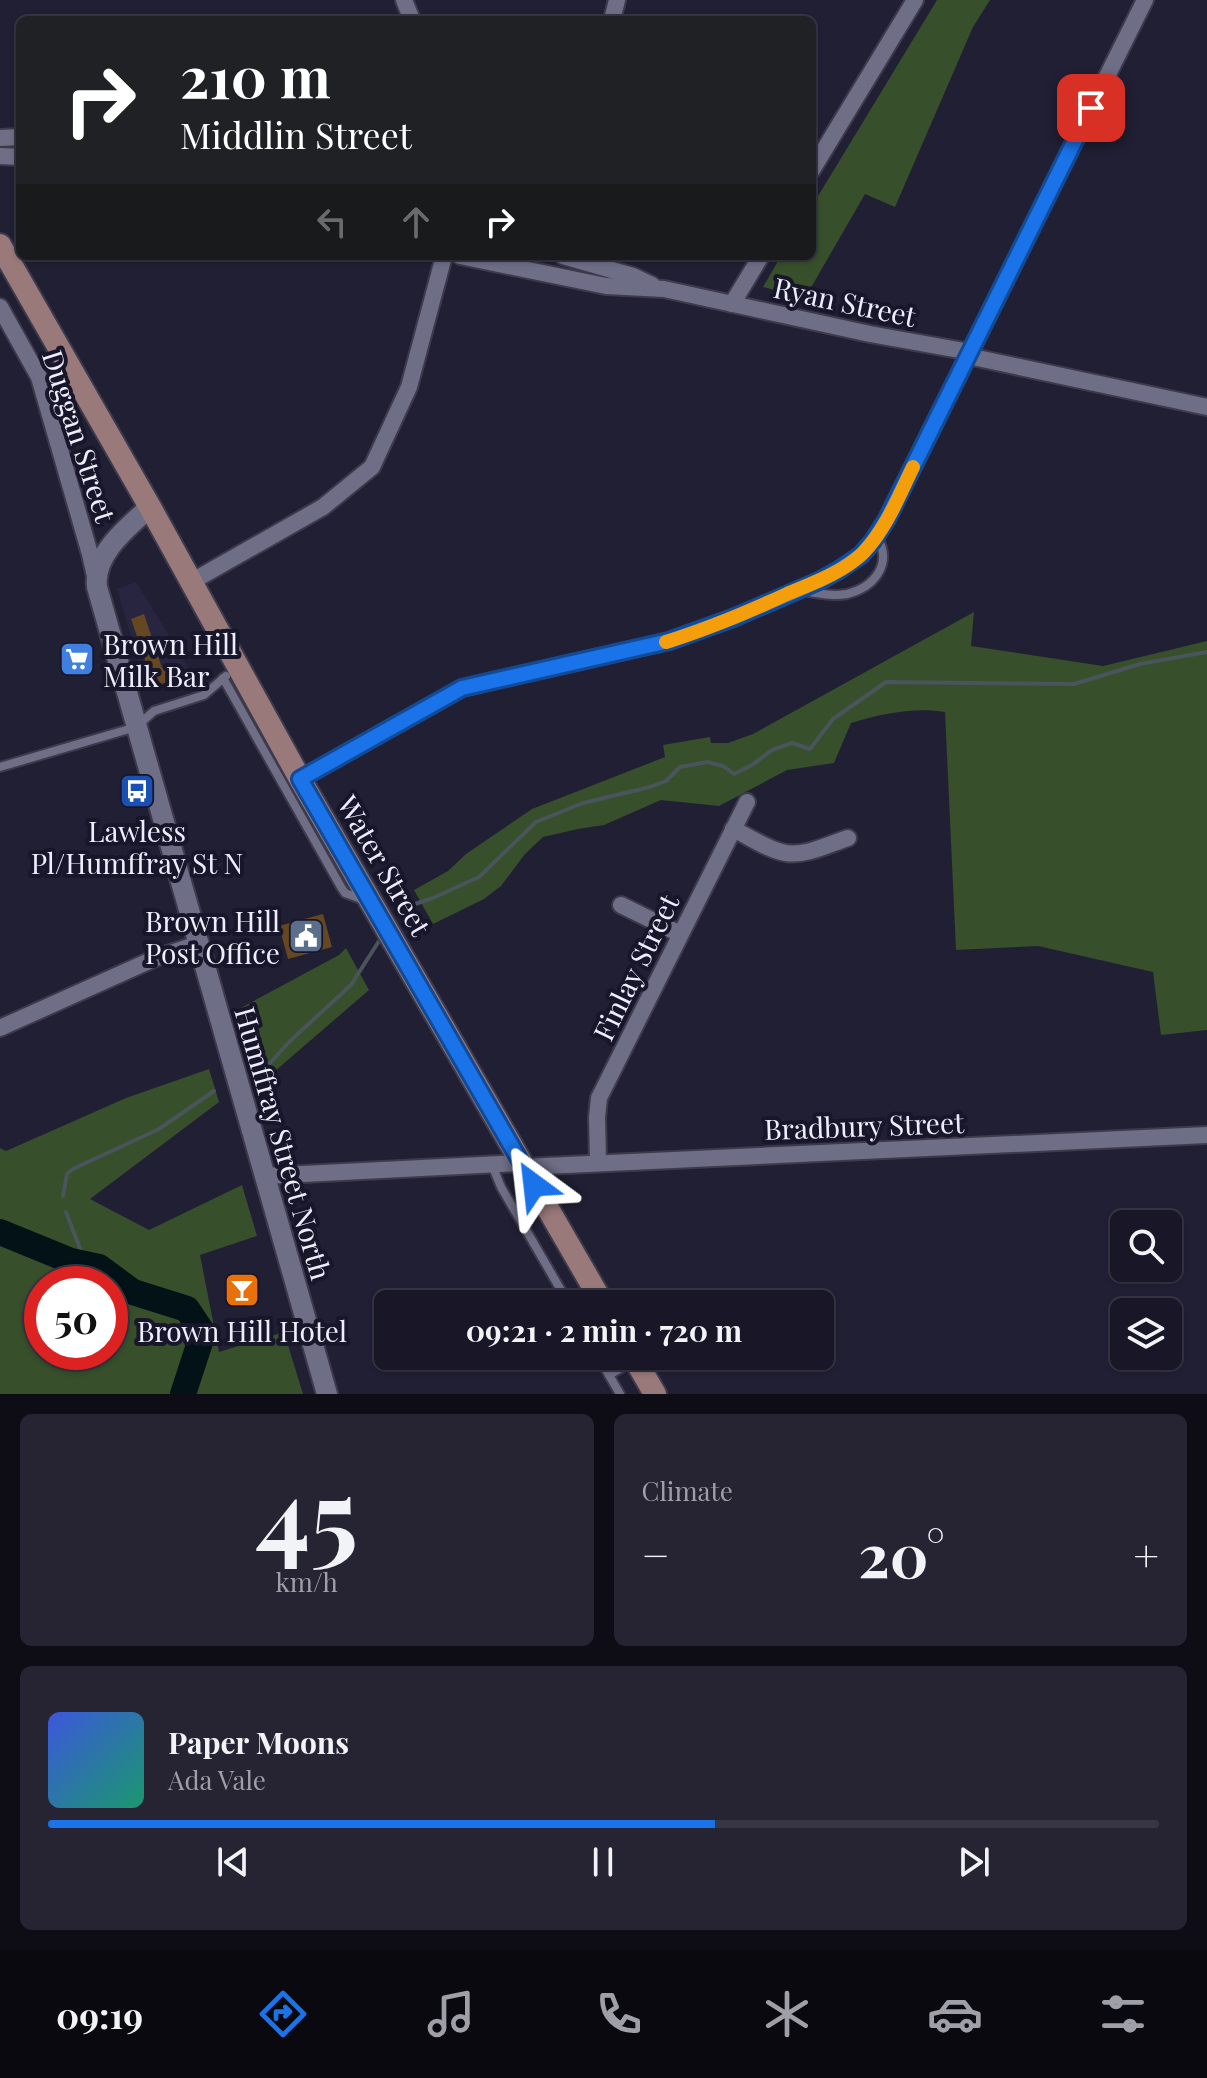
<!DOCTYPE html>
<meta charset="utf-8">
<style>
body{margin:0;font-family:"Playfair Display",serif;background:#262433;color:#f1f3f6;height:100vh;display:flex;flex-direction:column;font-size:30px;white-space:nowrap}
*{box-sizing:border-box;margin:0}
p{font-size:26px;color:#9f9fa7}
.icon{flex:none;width:44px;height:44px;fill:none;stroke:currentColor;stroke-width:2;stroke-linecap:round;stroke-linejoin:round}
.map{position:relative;height:1394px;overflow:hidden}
.details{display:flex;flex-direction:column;gap:20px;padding:20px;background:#0e0d15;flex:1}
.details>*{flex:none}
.guide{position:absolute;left:16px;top:16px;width:800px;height:244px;border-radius:12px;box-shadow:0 2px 6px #0004,0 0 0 2px #373644;background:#202124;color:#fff;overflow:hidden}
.buttons{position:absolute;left:1110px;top:1210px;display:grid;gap:16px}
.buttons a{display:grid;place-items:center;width:72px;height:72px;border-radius:12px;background:#191727;box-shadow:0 2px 6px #0004,0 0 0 2px #373644;font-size:40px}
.speed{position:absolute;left:24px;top:1266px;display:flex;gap:16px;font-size:40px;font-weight:700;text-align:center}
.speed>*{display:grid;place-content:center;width:104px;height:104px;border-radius:50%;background:#191727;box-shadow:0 2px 6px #0004,0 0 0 2px #373644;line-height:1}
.speed .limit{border:12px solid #d22;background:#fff;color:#111}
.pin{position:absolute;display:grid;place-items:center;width:68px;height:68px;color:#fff;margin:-34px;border-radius:16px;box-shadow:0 4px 12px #0006}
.me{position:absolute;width:88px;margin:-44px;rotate:330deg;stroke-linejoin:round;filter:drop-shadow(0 0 6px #0008)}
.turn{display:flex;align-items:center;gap:28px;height:168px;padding:0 32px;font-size:36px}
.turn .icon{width:104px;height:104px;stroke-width:2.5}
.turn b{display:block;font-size:56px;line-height:68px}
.lanes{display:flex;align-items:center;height:76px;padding:0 32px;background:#0003;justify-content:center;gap:40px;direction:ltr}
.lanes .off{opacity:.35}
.big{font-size:60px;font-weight:700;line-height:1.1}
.details .card{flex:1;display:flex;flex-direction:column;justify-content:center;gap:12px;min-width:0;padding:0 28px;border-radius:12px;background:#262433}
.details .dial{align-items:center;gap:0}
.dial b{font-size:104px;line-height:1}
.song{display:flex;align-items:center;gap:24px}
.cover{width:96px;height:96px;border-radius:12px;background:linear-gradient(135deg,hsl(230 70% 55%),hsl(160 70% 35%))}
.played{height:8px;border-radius:4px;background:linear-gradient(90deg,#1a73e8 60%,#373644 60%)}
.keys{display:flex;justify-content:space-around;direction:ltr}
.heat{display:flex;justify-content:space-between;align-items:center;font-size:44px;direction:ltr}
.details .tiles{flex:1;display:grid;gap:20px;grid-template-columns:1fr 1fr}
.card:last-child{grid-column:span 2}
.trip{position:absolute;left:374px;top:1290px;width:460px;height:80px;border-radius:12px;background:#191727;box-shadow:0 2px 6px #0004,0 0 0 2px #373644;font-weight:700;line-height:80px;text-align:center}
.tab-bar{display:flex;height:128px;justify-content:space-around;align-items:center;background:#0a0910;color:#9f9fa7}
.tab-bar .icon{width:56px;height:56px}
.tab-bar .selected{color:#1a73e8}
.tab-bar b{font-size:36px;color:#f1f3f6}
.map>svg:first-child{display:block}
</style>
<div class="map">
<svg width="1207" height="1394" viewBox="0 0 1207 1394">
<rect width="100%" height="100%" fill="#211f34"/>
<polygon fill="#282541" points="136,582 194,676 147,691 117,589"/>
<g fill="#374f2b" fill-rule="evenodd">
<polygon points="937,0 990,0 973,27 895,207 865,194 805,298 763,287 781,256 812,256 812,206"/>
<path d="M974 612 971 646 1103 666 1207 641V1030L1161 1035 1153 972 1038 946 956 950 945 712C914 707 881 714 851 723L834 763 787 770 719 806 661 800 604 825 578 829 543 837 525 854 501 886 484 899 433 924 414 890 448 871 466 854 532 809 665 757 663 745 710 737 711 743H728L753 734Z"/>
<polygon points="346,948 369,990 260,1084 251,1040 237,1010 339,955"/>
<path d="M209 1069 219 1102 90 1199 149 1230 242 1185 257 1236 200 1255 219 1352 284 1332 303 1394H0V1148L6 1151 126 1098ZM42 1284H110V1352H42Z"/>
</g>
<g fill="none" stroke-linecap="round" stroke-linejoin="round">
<g stroke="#49545b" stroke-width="4">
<polyline points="409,909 412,905 433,898 479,877 536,822 583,803 650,787 666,781 680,767 708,762 723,766 734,774 752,765 772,750 792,743 810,749 833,719 886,682 1074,684 1140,664 1207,652"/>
<polyline points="249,1076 263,1071 289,1042 351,985 379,941"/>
<polyline points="63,1196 67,1174 73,1169 159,1129 214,1091"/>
<polyline points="66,1212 86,1264"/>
</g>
<polyline stroke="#021216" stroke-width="26" points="0,1232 71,1261 99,1267 133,1292 187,1309 203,1333 183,1394"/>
</g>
<g fill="#654822">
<polygon points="144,614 162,668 171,664 176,680 154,686 131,619"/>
<polygon points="323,914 332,947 288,959 279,926"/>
</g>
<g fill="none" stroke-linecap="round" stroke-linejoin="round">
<g stroke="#3d3a4c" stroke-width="12">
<g id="service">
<path d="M802 591C817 593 832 597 847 594 875 587 893 563 877 537"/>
<polyline points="223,678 341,887 345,893 364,900"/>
<polyline points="0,767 136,727 154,711 204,695 226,676"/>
<polyline points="492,1165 501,1187 569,1304"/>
<polyline points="598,1356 620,1394"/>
<polyline points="609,1375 633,1361"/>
</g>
</g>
<g stroke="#3d3a4c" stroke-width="20">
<g id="minor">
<polyline points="404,0 412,20"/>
<polyline points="612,20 617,0"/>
<polyline points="0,138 20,137"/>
<polyline points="0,156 20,157"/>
<polyline points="812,170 915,0"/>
<polyline points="460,256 606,286 664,289 870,334 970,352"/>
<polyline points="563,256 633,276 652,285"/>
<polyline points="732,304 761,256"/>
<polyline points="0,307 39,377 90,554 96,581"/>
<polyline points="968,356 1207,407"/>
<polyline points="191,582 323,507 372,467 409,387 444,256"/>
<polyline points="300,779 462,688 669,641 733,618 819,581 839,570 861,555 873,541 887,519 1145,0"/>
<path d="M733 829C750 837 768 850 786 853 807 856 829 844 848 838"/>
<polyline points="621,905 680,934"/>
<polyline points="0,1028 158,957 198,944"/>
<polyline points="598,1162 597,1117 599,1098 747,802"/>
<polyline points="524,1167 1207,1135"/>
<polyline points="264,1176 522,1163"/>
</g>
</g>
<g stroke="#3d3a4c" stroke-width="24">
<path id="tertiary" d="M150 507C128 527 93 554 97 587L327 1394"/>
</g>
<g stroke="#3d3a4c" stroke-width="26">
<g id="secondary">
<polyline points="0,245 150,507 300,779 603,1304"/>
<polyline points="633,1356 655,1394"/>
</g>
</g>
<use href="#service" stroke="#6f6e87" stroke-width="8"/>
<use href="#minor" stroke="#6f6e87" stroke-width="16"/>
<use href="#tertiary" stroke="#6f6e87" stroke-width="20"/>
<use href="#secondary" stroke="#9a797a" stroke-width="22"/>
</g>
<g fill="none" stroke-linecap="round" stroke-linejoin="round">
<g stroke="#114b97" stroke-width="20">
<polyline id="route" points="534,1185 300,779 462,688 669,641 733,618 819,581 839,570 861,555 873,541 887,519 1091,108"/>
</g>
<use href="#route" stroke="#1a73e8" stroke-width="14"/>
<path stroke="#f59e0b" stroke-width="14" d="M666 642C708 629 748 612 787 594 813 583 842 573 863 553 886 529 899 496 913 467"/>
</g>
<defs>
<g id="supermarket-square" transform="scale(1.8)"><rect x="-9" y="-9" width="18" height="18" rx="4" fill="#3f7fe0" stroke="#18162a"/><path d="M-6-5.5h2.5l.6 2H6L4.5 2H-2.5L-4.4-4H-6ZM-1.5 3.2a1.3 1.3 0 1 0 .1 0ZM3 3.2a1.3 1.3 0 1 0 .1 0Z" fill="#fff"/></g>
<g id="bus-square" transform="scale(1.8)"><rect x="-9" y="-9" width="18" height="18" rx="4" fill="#1a4fb4" stroke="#18162a"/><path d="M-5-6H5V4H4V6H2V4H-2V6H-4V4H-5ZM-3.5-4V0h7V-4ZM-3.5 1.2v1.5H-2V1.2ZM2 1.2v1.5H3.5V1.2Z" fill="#fff"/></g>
<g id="civic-square" transform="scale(1.8)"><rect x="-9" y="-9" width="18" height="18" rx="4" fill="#5c6f8a" stroke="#18162a"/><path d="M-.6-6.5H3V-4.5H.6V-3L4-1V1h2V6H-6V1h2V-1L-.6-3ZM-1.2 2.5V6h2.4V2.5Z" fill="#fff"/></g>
<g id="bar-square" transform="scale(1.8)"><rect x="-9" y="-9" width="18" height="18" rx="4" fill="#e8710a" stroke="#18162a"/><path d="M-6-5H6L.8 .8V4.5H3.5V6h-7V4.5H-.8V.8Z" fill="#fff"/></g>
</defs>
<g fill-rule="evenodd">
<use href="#supermarket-square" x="77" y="659"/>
<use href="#bus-square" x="137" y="791"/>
<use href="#civic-square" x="306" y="936"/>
<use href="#bar-square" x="242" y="1290"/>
</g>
<g text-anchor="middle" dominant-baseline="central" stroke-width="8" stroke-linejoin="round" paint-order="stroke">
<g font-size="28" fill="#eeedfc" stroke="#18162a">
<text transform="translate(845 301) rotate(12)">Ryan Street</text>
<text transform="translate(80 436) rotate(72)">Duggan Street</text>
<text transform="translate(385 865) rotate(60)">Water Street</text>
<text transform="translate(635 967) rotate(-64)">Finlay Street</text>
<text transform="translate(864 1125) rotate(-2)">Bradbury Street</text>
<text transform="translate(284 1143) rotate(74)">Humffray Street North</text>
</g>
<g font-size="28" fill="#eeedfc" stroke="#18162a">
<text x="103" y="643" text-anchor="start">Brown Hill<tspan x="103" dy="32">Milk Bar</tspan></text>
<text x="137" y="830">Lawless<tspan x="137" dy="32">Pl/Humffray St N</tspan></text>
<text x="280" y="920" text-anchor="end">Brown Hill<tspan x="280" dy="32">Post Office</tspan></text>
<text x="242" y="1330">Brown Hill Hotel</text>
</g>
</g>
</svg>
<div class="buttons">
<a><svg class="icon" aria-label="search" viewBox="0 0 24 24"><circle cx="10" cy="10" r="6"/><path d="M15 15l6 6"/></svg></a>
<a><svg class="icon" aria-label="layers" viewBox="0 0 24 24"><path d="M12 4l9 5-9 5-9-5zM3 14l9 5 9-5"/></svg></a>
</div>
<div class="speed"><div class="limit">50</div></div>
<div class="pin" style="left:1091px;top:108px;background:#d93025"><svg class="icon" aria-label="arrive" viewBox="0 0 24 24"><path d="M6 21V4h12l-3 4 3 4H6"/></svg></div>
<svg class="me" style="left:534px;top:1185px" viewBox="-20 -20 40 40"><path d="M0-17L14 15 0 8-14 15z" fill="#1a73e8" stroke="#fff" stroke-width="4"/></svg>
<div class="trip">09:21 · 2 min · 720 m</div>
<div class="guide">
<div class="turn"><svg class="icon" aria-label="right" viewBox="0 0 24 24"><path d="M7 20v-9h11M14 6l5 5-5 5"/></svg><div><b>210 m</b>Middlin Street</div></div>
<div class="lanes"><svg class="icon off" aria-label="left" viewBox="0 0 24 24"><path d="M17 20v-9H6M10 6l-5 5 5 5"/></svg><svg class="icon off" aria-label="ahead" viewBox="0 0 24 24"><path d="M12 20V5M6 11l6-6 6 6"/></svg><svg class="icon" aria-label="right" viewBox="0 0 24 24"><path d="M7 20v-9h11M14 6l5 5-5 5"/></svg></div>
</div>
</div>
<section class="details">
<div class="tiles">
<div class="card dial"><b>45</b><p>km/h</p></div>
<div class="card"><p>Climate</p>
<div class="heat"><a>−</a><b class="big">20°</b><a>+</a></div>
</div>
<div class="card">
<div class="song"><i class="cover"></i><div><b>Paper Moons</b><p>Ada Vale</p></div></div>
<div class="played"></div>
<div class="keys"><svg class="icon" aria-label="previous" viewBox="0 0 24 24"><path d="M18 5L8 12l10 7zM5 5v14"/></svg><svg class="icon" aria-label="pause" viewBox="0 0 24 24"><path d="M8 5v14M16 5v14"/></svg><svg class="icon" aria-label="next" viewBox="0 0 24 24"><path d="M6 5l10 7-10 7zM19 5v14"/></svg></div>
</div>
</div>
</section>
<nav class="tab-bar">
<b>09:19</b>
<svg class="icon selected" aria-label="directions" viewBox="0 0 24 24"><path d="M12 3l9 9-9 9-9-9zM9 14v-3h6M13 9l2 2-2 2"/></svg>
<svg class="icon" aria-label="music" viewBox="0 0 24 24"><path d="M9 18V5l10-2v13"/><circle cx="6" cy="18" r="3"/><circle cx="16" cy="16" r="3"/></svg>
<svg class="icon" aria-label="phone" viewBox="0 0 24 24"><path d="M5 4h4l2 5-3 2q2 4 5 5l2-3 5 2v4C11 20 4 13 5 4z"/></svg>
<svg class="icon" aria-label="climate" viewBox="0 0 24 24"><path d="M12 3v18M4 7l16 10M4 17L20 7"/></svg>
<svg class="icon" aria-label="car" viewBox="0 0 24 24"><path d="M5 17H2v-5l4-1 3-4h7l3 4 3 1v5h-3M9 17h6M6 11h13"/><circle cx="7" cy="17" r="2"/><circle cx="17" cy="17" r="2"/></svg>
<svg class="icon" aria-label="filters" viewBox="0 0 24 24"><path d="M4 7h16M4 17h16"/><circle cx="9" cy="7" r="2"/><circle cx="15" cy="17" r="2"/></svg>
</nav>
